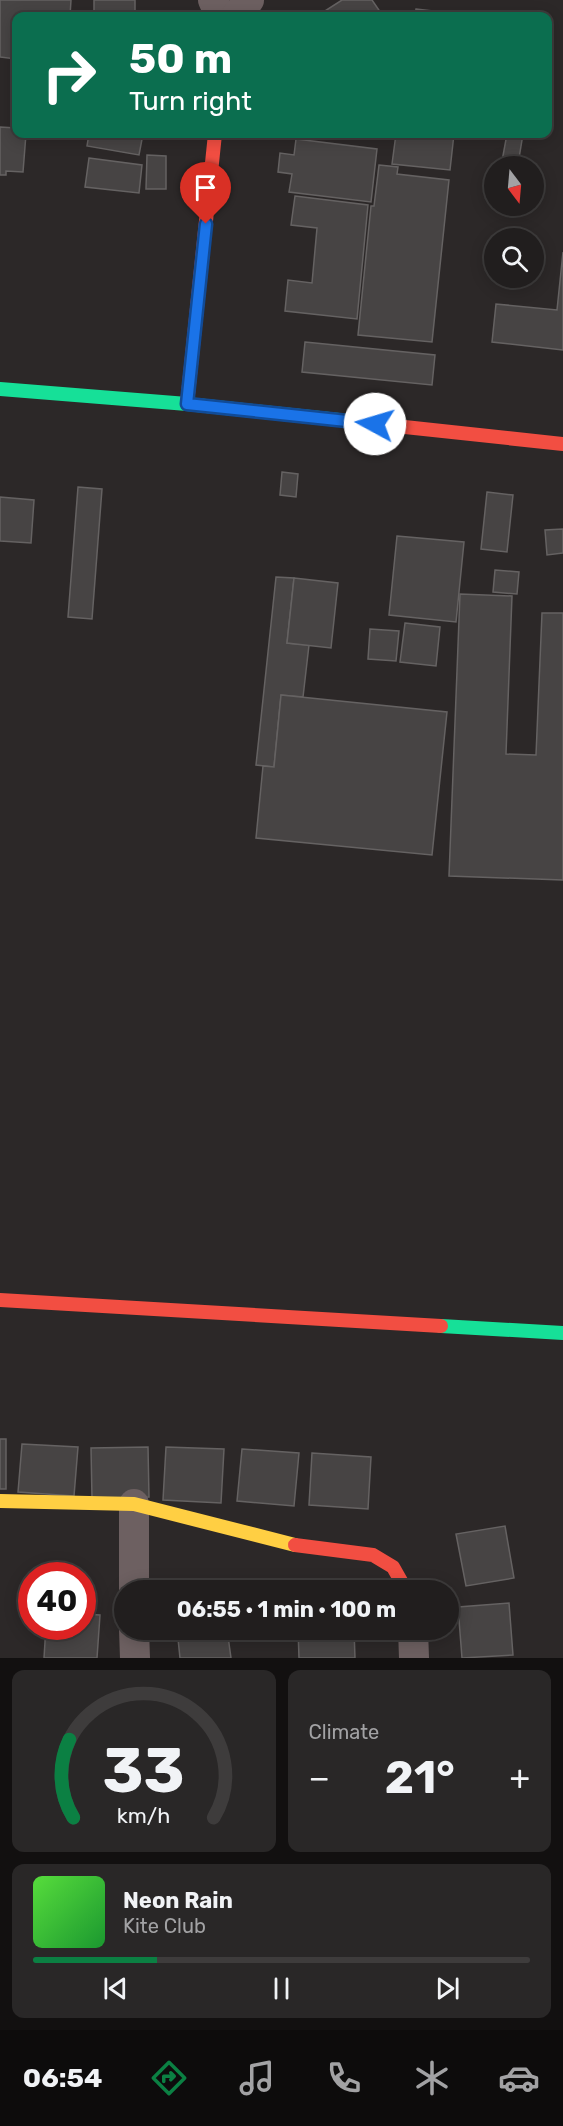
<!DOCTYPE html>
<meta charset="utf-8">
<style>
body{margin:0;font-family:Rubik,sans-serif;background:#292727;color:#f1f3f6;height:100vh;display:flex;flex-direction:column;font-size:22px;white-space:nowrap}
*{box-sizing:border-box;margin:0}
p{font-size:20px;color:#a2a2a4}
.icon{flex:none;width:33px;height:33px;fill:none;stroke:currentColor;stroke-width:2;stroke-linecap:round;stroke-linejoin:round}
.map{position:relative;height:1658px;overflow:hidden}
.panel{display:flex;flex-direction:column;gap:12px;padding:12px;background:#121010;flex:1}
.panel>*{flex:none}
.hud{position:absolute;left:12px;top:12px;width:540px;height:126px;border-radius:12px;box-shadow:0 3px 15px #0003,0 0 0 2px #3e3c3c;background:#0b6e4f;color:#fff;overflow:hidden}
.needle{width:39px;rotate:164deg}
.buttons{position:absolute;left:484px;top:156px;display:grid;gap:12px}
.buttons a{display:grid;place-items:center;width:60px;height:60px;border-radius:50%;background:#211e1e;box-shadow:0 3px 15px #0003,0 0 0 2px #3e3c3c;font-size:30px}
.speed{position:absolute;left:18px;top:1562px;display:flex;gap:12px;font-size:30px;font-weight:700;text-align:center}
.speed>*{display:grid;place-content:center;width:78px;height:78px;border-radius:50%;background:#211e1e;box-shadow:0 3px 15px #0003,0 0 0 2px #3e3c3c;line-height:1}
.speed .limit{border:9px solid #d22;background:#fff;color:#111}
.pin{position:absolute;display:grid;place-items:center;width:51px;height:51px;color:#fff;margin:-62px -26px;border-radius:50% 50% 50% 0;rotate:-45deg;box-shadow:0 0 6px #0007}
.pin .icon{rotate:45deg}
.me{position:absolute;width:66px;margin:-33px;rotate:276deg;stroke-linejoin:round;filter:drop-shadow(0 0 4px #0008)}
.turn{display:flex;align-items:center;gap:21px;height:126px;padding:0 18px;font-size:27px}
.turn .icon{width:78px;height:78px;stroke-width:2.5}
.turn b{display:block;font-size:42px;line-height:51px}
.big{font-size:45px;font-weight:700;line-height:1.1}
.panel .card{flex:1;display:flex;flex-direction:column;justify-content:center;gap:9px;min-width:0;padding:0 21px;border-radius:12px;background:#292727}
.panel .dial{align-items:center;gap:0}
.dial svg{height:156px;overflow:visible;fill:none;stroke:#3e3c3c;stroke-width:7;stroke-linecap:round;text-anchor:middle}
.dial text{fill:#f1f3f6;stroke:none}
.song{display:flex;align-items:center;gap:18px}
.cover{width:72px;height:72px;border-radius:9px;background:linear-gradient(135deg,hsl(110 70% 55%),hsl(130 70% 35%))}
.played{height:6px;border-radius:3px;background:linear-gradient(90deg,#0b8043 25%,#3e3c3c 25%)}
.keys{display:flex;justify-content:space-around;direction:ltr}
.heat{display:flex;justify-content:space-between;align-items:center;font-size:33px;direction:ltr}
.panel .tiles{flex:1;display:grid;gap:12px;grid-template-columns:1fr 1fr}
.card:last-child{grid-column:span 2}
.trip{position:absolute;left:114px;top:1580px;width:345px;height:60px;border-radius:30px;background:#211e1e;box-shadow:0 3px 15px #0003,0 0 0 2px #3e3c3c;font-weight:700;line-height:60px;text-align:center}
.menu{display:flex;height:96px;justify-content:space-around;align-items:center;background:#0d0c0c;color:#a2a2a4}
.menu .icon{width:42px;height:42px}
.menu .current{color:#0b8043}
.menu b{font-size:27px;color:#f1f3f6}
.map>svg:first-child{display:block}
</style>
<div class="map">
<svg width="563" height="1658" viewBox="0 0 563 1658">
<rect width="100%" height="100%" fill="#2c2828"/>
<g fill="#474444" stroke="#656262" stroke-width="1.5">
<polygon points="0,0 71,0 70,16 16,16 16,59 0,57"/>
<rect x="94" y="0" width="41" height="16"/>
<polygon points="342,0 372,0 383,16 317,16"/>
<polygon points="416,9 441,12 441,16 415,16"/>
<polygon points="0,127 16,128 16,134 26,134 23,172 6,171 6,175 0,175"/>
<polygon points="89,134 143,134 139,155 87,146"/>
<polygon points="396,134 454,134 450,170 392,164"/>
<polygon points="507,134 523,134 518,164 502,161"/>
<polygon points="296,139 377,149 371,202 289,192 292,174 278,172 280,153 294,155"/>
<polygon points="147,155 166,156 166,189 146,189"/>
<polygon points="89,158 142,165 139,193 85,187"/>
<polygon points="379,165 398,167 397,174 449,180 432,342 358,335 371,206 374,206"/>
<polygon points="295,196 368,205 357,319 285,311 288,280 312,283 317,228 291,225"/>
<polygon points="563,252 563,350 492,342 496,304 557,310"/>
<polygon points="305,342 435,355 432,385 302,372"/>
<polygon points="282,472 298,474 296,497 280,495"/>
<polygon points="78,487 102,489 92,619 68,617"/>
<polygon points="487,492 513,495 507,552 481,549"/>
<polygon points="0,497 34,500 31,543 0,541"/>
<polygon points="563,529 563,553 547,555 545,530"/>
<polygon points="397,536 464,542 456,622 389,615"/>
<polygon points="495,570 519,572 517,594 493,592"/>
<polygon points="276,577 294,578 287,643 309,645 303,697 281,695 274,767 256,765"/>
<polygon points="294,578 338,583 331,648 287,643"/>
<polygon points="460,594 512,596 506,754 536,755 542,613 563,613 563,880 449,876"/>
<polygon points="405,623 440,627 436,666 400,662"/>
<polygon points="370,629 399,631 396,661 368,659"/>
<polygon points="281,695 447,712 432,855 256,838 263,766 274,767"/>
<rect x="0" y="1439" width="6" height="50"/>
<polygon points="22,1444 78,1447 74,1496 18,1492"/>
<polygon points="148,1447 149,1497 92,1498 91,1448"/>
<polygon points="166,1447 224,1449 221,1503 163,1500"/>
<polygon points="242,1449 299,1453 294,1506 237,1501"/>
<polygon points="312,1453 371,1457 368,1509 309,1505"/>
<polygon points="505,1526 514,1578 466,1586 456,1534"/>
<polygon points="509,1603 513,1655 462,1658 458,1607"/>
<polygon points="82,1614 100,1615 97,1658 44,1658 46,1626 82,1626"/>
<polygon points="177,1629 227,1629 231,1658 180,1658"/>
<polygon points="298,1629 354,1629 355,1658 299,1658"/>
</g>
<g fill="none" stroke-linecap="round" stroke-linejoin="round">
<g stroke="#6d6061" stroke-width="30">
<polyline points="213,0 220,16"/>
<polyline points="236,16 249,0"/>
<polyline points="134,1504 134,1590"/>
<polyline points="134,1629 135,1658"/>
<polyline points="413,1629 414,1658"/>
</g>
<g stroke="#16e098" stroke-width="14">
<polyline points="0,389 187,404 358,422"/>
<polyline points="441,1326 563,1333"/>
</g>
<polyline stroke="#ffcf43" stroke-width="14" points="0,1501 134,1504 295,1545"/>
<g stroke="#f24e42" stroke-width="14">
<polyline points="187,404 215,134"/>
<polyline points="358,422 563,444"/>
<polyline points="0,1300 441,1326"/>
<polyline points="295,1545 373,1555 393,1567 406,1590"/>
</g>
</g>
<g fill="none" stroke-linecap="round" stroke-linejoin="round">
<g stroke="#114b97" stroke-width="15">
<polyline id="route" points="206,224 187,404 375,424"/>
</g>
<use href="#route" stroke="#1a73e8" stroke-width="10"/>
</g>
</svg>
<div class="buttons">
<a><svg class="needle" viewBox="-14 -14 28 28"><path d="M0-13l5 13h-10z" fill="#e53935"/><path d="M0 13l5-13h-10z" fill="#a2a2a4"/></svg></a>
<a><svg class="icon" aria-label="search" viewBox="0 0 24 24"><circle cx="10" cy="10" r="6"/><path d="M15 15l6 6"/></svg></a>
</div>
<div class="speed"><div class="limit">40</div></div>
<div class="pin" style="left:206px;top:224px;background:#d93025"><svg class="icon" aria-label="arrive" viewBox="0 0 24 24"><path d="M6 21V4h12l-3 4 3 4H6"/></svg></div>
<svg class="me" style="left:375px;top:424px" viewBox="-20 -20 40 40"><circle r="19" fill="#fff"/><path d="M0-13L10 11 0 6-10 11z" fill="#1a73e8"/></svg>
<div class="trip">06:55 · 1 min · 100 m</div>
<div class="hud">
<div class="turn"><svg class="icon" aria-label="right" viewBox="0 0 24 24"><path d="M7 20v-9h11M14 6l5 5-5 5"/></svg><div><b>50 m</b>Turn right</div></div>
</div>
</div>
<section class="panel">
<div class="tiles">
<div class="card dial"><svg viewBox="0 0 100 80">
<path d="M14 69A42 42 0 1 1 86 69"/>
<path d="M14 69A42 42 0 0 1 12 29" stroke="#0b8043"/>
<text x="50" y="56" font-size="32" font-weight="700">33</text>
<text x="50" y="72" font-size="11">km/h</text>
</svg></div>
<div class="card"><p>Climate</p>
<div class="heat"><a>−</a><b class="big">21°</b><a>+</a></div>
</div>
<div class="card">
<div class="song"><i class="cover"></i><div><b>Neon Rain</b><p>Kite Club</p></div></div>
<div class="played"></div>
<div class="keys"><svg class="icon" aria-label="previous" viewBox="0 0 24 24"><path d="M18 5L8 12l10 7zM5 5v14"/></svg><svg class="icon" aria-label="pause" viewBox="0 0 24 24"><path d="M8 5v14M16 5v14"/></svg><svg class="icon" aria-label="next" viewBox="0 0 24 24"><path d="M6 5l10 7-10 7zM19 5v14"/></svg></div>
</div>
</div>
</section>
<nav class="menu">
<b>06:54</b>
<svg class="icon current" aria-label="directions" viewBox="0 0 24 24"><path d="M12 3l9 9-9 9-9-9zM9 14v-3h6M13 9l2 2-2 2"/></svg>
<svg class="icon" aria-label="music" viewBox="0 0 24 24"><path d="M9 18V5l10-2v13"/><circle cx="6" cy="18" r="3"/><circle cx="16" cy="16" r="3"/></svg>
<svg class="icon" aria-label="phone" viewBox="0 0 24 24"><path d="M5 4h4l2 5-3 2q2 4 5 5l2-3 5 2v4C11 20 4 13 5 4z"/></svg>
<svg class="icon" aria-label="climate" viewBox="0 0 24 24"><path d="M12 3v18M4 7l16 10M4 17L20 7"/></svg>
<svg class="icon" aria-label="car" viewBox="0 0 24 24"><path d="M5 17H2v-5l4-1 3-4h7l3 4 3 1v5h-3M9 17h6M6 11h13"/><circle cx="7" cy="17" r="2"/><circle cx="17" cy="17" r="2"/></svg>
</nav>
